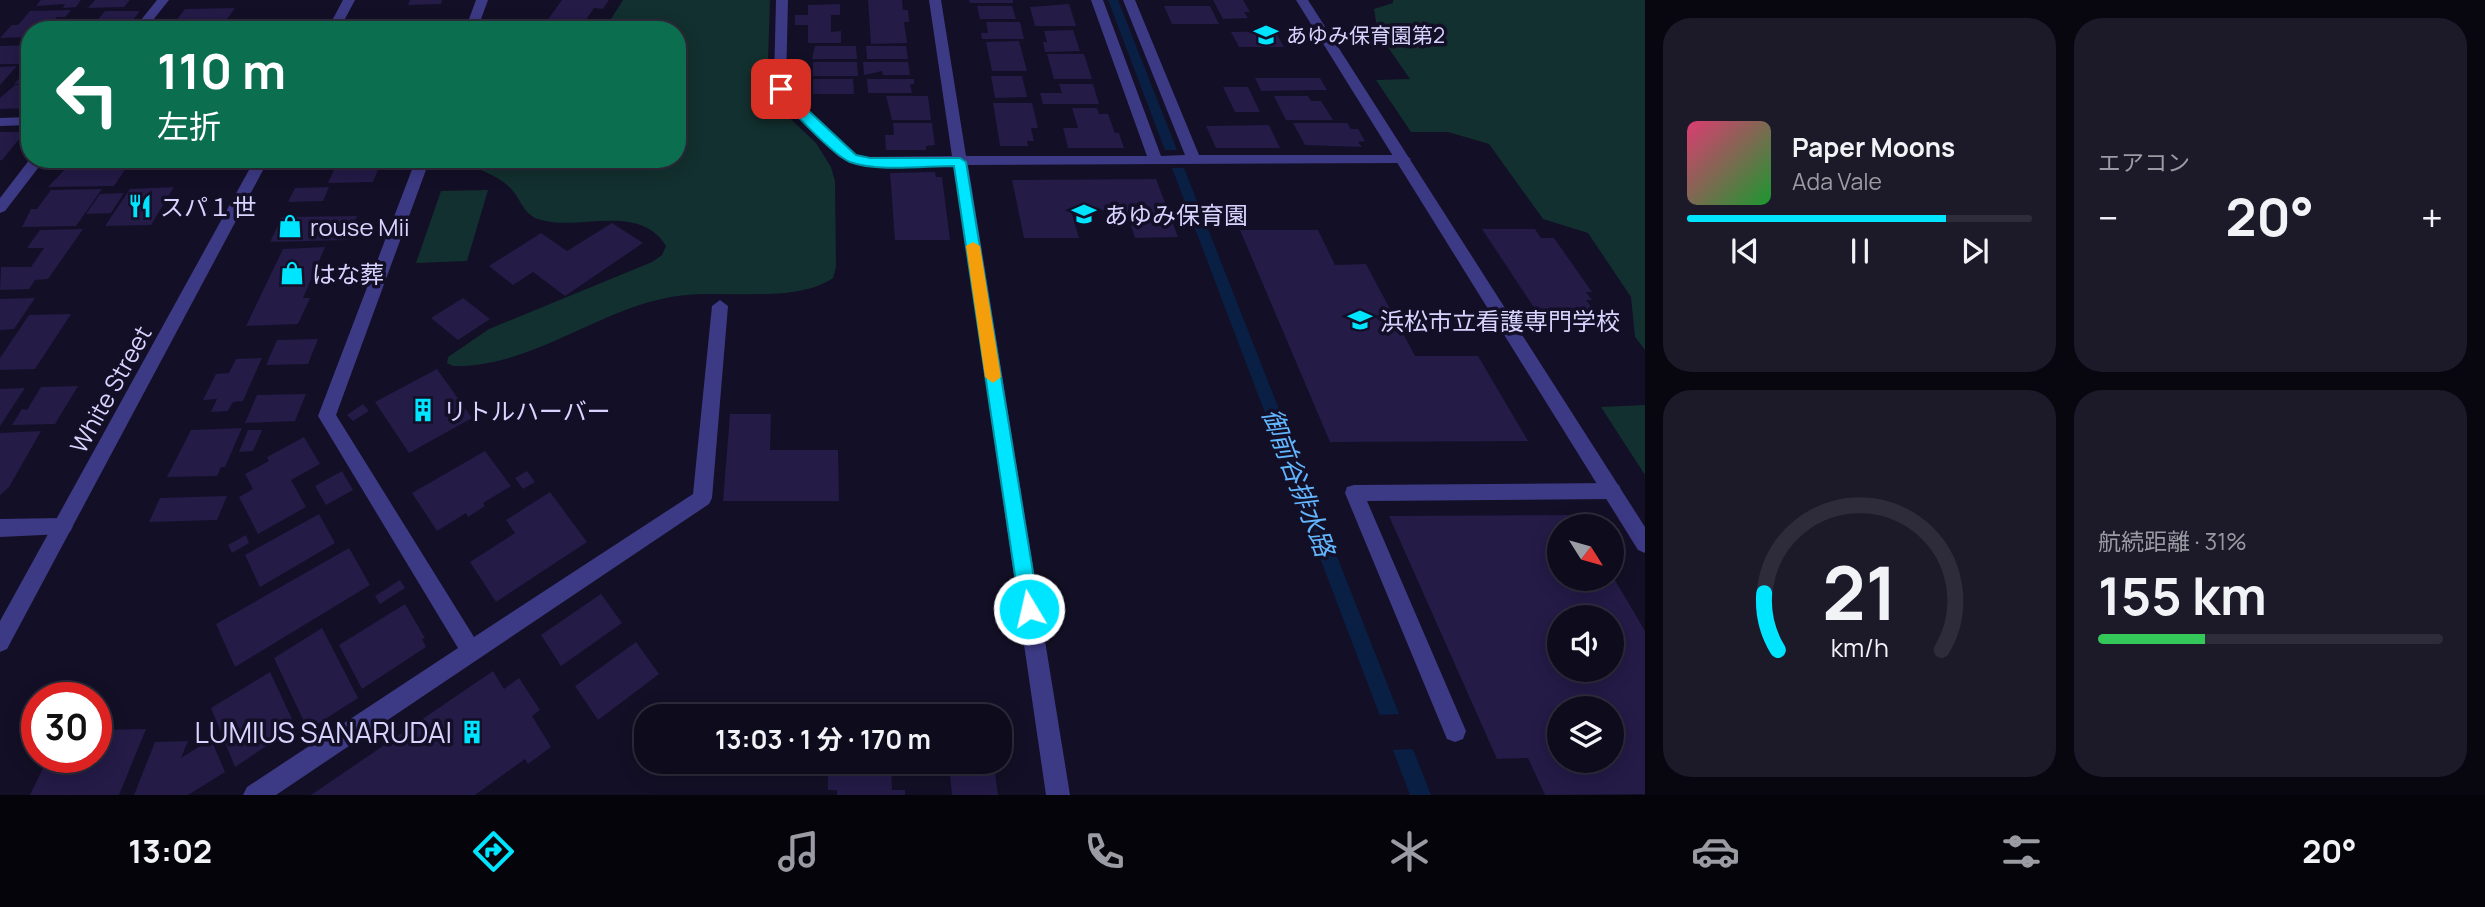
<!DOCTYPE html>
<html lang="ja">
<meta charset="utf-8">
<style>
body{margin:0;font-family:Manrope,"Noto Sans JP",sans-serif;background:#1c1929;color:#f1f3f6;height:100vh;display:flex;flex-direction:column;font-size:26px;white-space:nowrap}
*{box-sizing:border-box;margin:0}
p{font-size:23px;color:#9b9ba3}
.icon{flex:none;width:38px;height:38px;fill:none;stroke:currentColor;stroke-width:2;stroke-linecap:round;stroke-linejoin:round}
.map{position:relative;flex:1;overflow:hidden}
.details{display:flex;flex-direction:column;gap:18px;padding:18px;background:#08060f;width:840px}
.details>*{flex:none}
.banner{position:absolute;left:21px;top:21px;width:665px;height:147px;border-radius:28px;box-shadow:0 4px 18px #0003,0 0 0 2px #2e2b3b;background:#0b6e4f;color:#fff;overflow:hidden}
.needle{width:46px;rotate:127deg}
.tools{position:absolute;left:1547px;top:514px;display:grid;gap:14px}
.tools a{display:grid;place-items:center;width:77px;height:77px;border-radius:50%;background:#0e0b1c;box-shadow:0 4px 18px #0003,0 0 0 2px #2e2b3b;font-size:35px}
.speed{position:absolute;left:21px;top:682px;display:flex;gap:14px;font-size:35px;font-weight:700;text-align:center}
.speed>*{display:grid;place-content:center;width:91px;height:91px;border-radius:50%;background:#0e0b1c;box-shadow:0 4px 18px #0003,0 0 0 2px #2e2b3b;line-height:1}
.speed .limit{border:10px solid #d22;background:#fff;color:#111}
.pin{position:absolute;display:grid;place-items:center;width:60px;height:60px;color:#fff;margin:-30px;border-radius:14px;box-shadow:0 4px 10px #0006}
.me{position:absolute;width:77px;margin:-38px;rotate:351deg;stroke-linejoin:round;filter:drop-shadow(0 0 5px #0008)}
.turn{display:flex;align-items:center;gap:24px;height:147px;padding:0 21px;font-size:32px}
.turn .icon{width:91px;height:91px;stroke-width:2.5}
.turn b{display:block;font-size:49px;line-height:60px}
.big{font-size:52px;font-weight:700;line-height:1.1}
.details .widget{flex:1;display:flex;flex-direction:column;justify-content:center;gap:10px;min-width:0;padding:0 24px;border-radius:28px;background:#1c1929}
.details .dial{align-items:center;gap:0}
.dial svg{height:182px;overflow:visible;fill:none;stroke:#2e2b3b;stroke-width:7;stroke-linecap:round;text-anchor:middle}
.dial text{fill:#f1f3f6;stroke:none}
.song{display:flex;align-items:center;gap:21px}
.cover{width:84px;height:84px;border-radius:10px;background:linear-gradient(135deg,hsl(340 70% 55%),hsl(130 70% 35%))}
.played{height:7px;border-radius:4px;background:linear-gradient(90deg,#00e5ff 75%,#2e2b3b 75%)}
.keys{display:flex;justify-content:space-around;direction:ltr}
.heat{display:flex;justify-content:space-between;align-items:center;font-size:38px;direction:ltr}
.charge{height:10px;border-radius:5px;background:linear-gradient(90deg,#34c759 31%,#2e2b3b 0)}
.details .tiles{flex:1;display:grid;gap:18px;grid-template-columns:repeat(2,1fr)}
.trip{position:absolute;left:634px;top:704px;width:378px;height:70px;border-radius:28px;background:#0e0b1c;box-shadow:0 4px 18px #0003,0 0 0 2px #2e2b3b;font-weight:700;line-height:70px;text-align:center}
.tabs{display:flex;height:112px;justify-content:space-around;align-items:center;background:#06040b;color:#9b9ba3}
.tabs .icon{width:49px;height:49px}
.tabs .on{color:#00e5ff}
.tabs b{font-size:32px;color:#f1f3f6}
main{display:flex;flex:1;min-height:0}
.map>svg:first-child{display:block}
</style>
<main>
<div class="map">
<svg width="1645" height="795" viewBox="0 0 1645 795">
<rect width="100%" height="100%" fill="#130f26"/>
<g fill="#12302f">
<path d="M623 0H770L767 90 777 106 816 143 831 167 835 181 836 267 833 278C794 305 720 288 671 297 596 310 531 368 453 366L447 363 448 357 489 329 652 262 662 255 666 246C638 201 578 233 538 219 525 215 521 201 513 191 499 174 476 170 457 159H677V30H604Z"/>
<polygon points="1393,0 1645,0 1645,350 1635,337 1631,297 1588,233 1543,219 1489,144 1448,132 1411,132 1376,80 1410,79 1378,33 1374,9 1393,3"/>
<polygon points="488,190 467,261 416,263 441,191"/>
<polygon points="1645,405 1645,475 1601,407"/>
</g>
<g fill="#0a1f44">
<polygon points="1108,0 1118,0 1177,150 1165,150"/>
<polygon points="1172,168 1184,168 1431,795 1410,795"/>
</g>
<polygon fill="#130f26" points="1403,714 1417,749 1389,750 1375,715"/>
<g fill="#241b47" fill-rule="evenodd">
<polygon points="41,0 81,0 76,7 63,8 65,4 36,6"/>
<polygon points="95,0 130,0 124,7 88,8"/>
<polygon points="410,0 442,0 441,4 408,5"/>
<polygon points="562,0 609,0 603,9 594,8 579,30 541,29"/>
<polygon points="868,0 902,0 903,10 908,10 909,22 904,22 907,43 871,44"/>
<polygon points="969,0 1013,0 1013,3 970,3"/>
<polygon points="1213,0 1243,0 1250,12 1244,12 1248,18 1223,19"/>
<polygon points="840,4 840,15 831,15 831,32 841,31 841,43 808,43 808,25 795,25 795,15 808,15 808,5"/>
<polygon points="1069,4 1076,26 1035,26 1030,7"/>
<polygon points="977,6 1012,6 1016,19 980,19"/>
<polygon points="1164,6 1210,6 1219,24 1172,24"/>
<polygon points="235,8 219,30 169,30 185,9"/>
<polygon points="71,10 65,17 57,17 46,30 30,30 30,37 0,38 12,25 18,25 30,11"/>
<polygon points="105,11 140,11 125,30 71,30 75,24 94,24"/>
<polygon points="986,22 1020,22 1024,39 982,39 981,33 988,33"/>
<polygon points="1073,30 1080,51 1045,52 1043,42 1047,42 1044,31"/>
<polygon points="1275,31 1284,47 1239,47 1231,32"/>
<polygon points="1019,41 1027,71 992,71 986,42"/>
<polygon points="30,45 30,54 21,64 0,64 0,46"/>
<polygon points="815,46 856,46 857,59 812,59"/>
<polygon points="866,46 906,46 908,59 867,59"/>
<polygon points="1047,54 1084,54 1092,79 1054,79"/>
<polygon points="813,62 857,62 858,76 813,76"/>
<polygon points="863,62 908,62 910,75 883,75 882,71 864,75"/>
<polygon points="17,66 0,85 0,67"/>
<polygon points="30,66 30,84 14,84"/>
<polygon points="991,76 1022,76 1027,97 995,98"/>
<polygon points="1255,78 1320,78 1327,90 1261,91"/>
<polygon points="813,79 853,79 854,94 813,94"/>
<polygon points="867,79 914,79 914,84 910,84 912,93 868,93"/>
<polygon points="1059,84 1093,84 1099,104 1043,104 1040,93 1062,93"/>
<polygon points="15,85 30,85 30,108 0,109 0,98"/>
<polygon points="1223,87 1248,87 1260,112 1235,112"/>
<polygon points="886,96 928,96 931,120 892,120"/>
<polygon points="1274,96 1308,96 1311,101 1321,101 1333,120 1286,120"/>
<polygon points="993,103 1032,103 1038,128 1031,128 1034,141 1027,141 1028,146 1000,146"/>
<polygon points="1072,108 1097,108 1099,114 1108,114 1115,133 1119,133 1124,148 1068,148 1063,128 1078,128"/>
<polygon points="893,123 932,123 935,145 926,146 926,150 886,150 885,135 894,135"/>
<polygon points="1293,123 1347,123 1351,129 1358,129 1365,141 1358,142 1362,147 1305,145"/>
<polygon points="1269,125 1280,148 1216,148 1206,126"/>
<polygon points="0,132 25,132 2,160 0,160"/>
<polygon points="339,159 382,159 373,182 328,183"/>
<polygon points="130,162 114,186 48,187 70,164"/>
<polygon points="935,172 936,177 942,177 950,240 895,240 890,173"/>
<polygon points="1156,179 1178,237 1135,238 1126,210 1071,211 1079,238 1024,238 1012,180"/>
<polygon points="174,187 151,225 105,226 130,189"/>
<polygon points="329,187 323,201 288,202 295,188"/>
<polygon points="102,189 76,226 22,227 31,209 37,209 51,190"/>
<polygon points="124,193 111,213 86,214 100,194"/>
<polygon points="357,216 347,240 270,242 282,217"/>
<polygon points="612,223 643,243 565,296 533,272 513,285 489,266 541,233 567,251"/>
<polygon points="83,229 48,279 35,280 29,289 0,290 1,267 31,267 44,248 27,248 40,230"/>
<polygon points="1482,229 1535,229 1541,238 1554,238 1592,292 1586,292 1592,300 1586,300 1593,309 1537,312"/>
<polygon points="1240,230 1318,230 1335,265 1366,264 1415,356 1478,356 1528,441 1330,442"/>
<polygon points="325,247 303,298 310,298 298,324 246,326 283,249"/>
<polygon points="35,298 14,329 0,330 0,299"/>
<polygon points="463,298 490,319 458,340 431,318"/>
<polygon points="71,314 35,369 0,370 0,358 29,315"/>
<polygon points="318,339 308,364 266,365 277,340"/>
<polygon points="262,358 243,401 233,402 228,411 211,412 217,399 203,400 216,374 229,373 236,359"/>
<polygon points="437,369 472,418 409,453 375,402"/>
<polygon points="78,386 55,424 12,425 22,409 27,410 41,387"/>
<polygon points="25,388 0,426 0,389"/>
<polygon points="306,394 295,421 245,423 257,395"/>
<polygon points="363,404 369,411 353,421 347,415"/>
<polygon points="730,414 771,414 770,450 838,450 839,501 723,501"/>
<polygon points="242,428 225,467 221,467 217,476 167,477 191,430"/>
<polygon points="248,430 262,430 253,451 239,452"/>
<polygon points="41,431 9,487 0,495 0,433"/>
<polygon points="304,437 320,464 291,480 306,507 258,534 239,497 253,489 245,474 269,461 267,457"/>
<polygon points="485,451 511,486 483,503 485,506 468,517 466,513 437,531 412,493"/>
<polygon points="342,471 353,490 326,505 315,486"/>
<polygon points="527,471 535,482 523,489 515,478"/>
<polygon points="550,492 587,542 496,602 470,562 515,533 506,520"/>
<polygon points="227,496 217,520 149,522 160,498"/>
<polygon points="319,514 335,543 260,587 245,555"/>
<path d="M1576 515 1583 527H1559V579H1612V575L1645 631V794L1545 795 1528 758 1497 759 1389 516ZM1559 618H1612V670H1559ZM1559 709H1612V761H1559Z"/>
<polygon points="246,535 249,543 232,553 228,545"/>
<polygon points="349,548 370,585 235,667 216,624"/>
<polygon points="400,580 405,588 380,604 375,596"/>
<polygon points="601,594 622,623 561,666 541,635"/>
<polygon points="405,604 425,638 422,639 426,647 362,689 339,645"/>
<polygon points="322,628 358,698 308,730 274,658"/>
<polygon points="636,642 659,674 598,720 575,686"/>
<polygon points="493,671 504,689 519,678 540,710 532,716 551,747 528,764 525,759 475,795 311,795"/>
<polygon points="270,672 292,719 276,729 280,737 235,767 211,708"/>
<polygon points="1000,711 1007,765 994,766 998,795 952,795 949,766 933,766 933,761 999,761 999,716 930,716 930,712"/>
<polygon points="146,729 119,795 30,795 48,758 96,758 96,730"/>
<polygon points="211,739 225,772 188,795 134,795 155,742 188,741 181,758"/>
<polygon points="828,761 891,761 892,790 905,790 905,795 837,795 837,790 828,790"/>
</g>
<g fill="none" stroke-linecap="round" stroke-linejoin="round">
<polygon fill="#3d3a85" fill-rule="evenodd" points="1612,483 1619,485 1621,491 1619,497 1612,499 1367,501 1466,731 1463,739 1455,742 1447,739 1345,493 1347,487 1354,485"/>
<g fill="#3d3a85" fill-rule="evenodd">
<polygon points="157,0 169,0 145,30 133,30"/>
<polygon points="476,0 488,0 477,30 465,30"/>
<polygon points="776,0 788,0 786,82 790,95 849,151 862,157 952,156 929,0 941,0 966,156 1147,156 1091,0 1103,0 1161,156 1185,155 1123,0 1135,0 1199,155 1404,155 1411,159 1404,163 968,165 1070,795 1046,795 954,165 860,165 839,157 778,96 774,82"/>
<polygon points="30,159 45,159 5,211 0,213 0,198"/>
<polygon points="416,159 430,159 336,415 474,637 693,494 712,306 720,300 728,306 712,498 709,504 276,795 243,795 247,787 458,648 318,416"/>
<polygon points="63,518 70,520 73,526 70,532 63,534 0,537 0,519"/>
</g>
<g fill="#3d3a85" fill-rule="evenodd">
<polygon points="343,0 355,0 339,30 327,30"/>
<polygon points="1296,0 1308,0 1645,527 1645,553 1638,550"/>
<polygon points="30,117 30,125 0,126 0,118"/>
<polygon points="255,159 269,159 7,649 0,652 0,621"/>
</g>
</g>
<path fill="#00e5ff" stroke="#0095a6" stroke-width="2" d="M781 85 856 155 870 158H960L966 162 1039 609 1036 615 1029 618 1023 615 1020 609 954 166C924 166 877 172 850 162 833 155 785 105 775 89Z"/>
<polygon fill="#f59e0b" points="973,242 980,246 1001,377 993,383 985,377 966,246"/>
<defs>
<g id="school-bare" transform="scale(1.89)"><path d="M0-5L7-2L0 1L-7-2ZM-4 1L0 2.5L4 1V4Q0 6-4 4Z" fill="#00e5ff" stroke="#130f26" stroke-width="2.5" paint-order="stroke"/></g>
<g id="restaurant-bare" transform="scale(1.89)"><path d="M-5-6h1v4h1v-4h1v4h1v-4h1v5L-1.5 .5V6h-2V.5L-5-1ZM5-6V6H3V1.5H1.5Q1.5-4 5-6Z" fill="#00e5ff" stroke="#130f26" stroke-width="2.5" paint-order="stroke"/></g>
<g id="shop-bare" transform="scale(1.89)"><path d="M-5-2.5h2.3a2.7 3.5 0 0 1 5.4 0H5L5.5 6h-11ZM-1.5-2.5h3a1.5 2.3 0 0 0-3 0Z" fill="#00e5ff" stroke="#130f26" stroke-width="2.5" paint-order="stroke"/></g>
<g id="university-bare" transform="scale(1.89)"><path d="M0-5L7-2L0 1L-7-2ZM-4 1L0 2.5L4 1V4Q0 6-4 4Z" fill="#00e5ff" stroke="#130f26" stroke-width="2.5" paint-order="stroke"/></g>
<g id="building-bare" transform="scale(1.89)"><path d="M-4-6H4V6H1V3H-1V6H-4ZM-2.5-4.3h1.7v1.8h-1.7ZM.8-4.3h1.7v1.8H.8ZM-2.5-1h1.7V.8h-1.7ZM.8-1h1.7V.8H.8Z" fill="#00e5ff" stroke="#130f26" stroke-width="2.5" paint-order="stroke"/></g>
</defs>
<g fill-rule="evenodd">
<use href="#school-bare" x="1266" y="35"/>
<use href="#restaurant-bare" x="140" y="206"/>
<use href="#school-bare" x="1084" y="214"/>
<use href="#shop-bare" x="290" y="226"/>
<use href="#shop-bare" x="292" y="273"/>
<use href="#university-bare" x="1360" y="320"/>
<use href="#building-bare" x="423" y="410"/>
<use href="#building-bare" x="472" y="732"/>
</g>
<g text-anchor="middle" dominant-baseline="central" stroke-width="7" stroke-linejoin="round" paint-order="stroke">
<g font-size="21" fill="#d9d4ff" stroke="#130f26" text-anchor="start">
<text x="1286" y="35">あゆみ保育園第2</text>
</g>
<g font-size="24" fill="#d9d4ff" stroke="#130f26" text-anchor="start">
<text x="160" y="206">スパ１世</text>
<text x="1104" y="214">あゆみ保育園</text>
<text x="310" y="226">rouse Mii</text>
<text x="312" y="273">はな葬</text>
<text x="1380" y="320">浜松市立看護専門学校</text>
<text x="443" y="410">リトルハーバー</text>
</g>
<g font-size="24" fill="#d9d4ff" stroke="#130f26">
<text transform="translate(110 389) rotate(-61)">White Street</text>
</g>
<g font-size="26" font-style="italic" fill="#62b6ff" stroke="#130f26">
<text transform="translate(1299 482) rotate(69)">御前谷排水路</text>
</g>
<g font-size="28" fill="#d9d4ff" stroke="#130f26" text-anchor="end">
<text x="452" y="732">LUMIUS SANARUDAI</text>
</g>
</g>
</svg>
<div class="tools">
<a><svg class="needle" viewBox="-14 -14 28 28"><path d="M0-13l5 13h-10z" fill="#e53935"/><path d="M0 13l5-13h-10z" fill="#9b9ba3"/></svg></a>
<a><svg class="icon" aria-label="sound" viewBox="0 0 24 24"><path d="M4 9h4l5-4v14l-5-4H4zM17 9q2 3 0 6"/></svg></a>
<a><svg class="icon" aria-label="layers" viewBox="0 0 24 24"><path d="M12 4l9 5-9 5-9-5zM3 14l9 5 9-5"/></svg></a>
</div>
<div class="speed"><div class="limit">30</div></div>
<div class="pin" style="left:781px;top:89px;background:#d93025"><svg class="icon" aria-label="arrive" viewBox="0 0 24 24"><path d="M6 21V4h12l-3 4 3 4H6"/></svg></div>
<svg class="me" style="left:1029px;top:609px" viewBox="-20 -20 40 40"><circle r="17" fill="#00e5ff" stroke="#fff" stroke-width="3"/><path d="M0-11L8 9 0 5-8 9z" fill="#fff"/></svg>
<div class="trip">13:03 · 1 分 · 170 m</div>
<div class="banner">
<div class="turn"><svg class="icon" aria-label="left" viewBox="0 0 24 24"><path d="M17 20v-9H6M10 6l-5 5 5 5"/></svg><div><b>110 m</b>左折</div></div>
</div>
</div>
<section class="details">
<div class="tiles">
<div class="widget">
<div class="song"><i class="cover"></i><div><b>Paper Moons</b><p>Ada Vale</p></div></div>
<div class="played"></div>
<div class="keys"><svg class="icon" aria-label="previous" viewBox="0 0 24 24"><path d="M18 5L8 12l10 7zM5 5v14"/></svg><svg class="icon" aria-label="pause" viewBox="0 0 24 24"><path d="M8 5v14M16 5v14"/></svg><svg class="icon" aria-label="next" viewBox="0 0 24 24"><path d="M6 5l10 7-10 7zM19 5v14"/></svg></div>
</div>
<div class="widget"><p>エアコン</p>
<div class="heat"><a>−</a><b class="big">20°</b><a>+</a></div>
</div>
<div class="widget dial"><svg viewBox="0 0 100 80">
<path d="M14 69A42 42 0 1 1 86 69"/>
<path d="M14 69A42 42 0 0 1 8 44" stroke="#00e5ff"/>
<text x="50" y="56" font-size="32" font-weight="700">21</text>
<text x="50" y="72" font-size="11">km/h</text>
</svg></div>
<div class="widget"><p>航続距離 · 31%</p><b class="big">155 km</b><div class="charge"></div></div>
</div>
</section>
</main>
<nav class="tabs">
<b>13:02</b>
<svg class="icon on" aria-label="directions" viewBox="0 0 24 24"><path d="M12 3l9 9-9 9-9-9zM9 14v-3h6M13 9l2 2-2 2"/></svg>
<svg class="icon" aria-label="music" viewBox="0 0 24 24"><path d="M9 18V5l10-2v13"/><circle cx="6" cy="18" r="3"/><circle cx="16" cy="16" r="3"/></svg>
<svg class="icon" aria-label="phone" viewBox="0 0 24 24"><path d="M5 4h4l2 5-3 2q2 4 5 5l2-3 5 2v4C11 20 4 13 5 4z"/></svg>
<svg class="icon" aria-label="climate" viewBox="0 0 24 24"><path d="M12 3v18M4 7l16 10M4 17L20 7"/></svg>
<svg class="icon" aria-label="car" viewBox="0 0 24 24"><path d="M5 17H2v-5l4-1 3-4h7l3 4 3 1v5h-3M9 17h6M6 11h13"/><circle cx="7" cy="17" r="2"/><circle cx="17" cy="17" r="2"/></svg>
<svg class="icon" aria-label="filters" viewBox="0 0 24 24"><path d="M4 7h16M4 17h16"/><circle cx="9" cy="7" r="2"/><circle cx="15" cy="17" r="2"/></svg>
<b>20°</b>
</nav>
